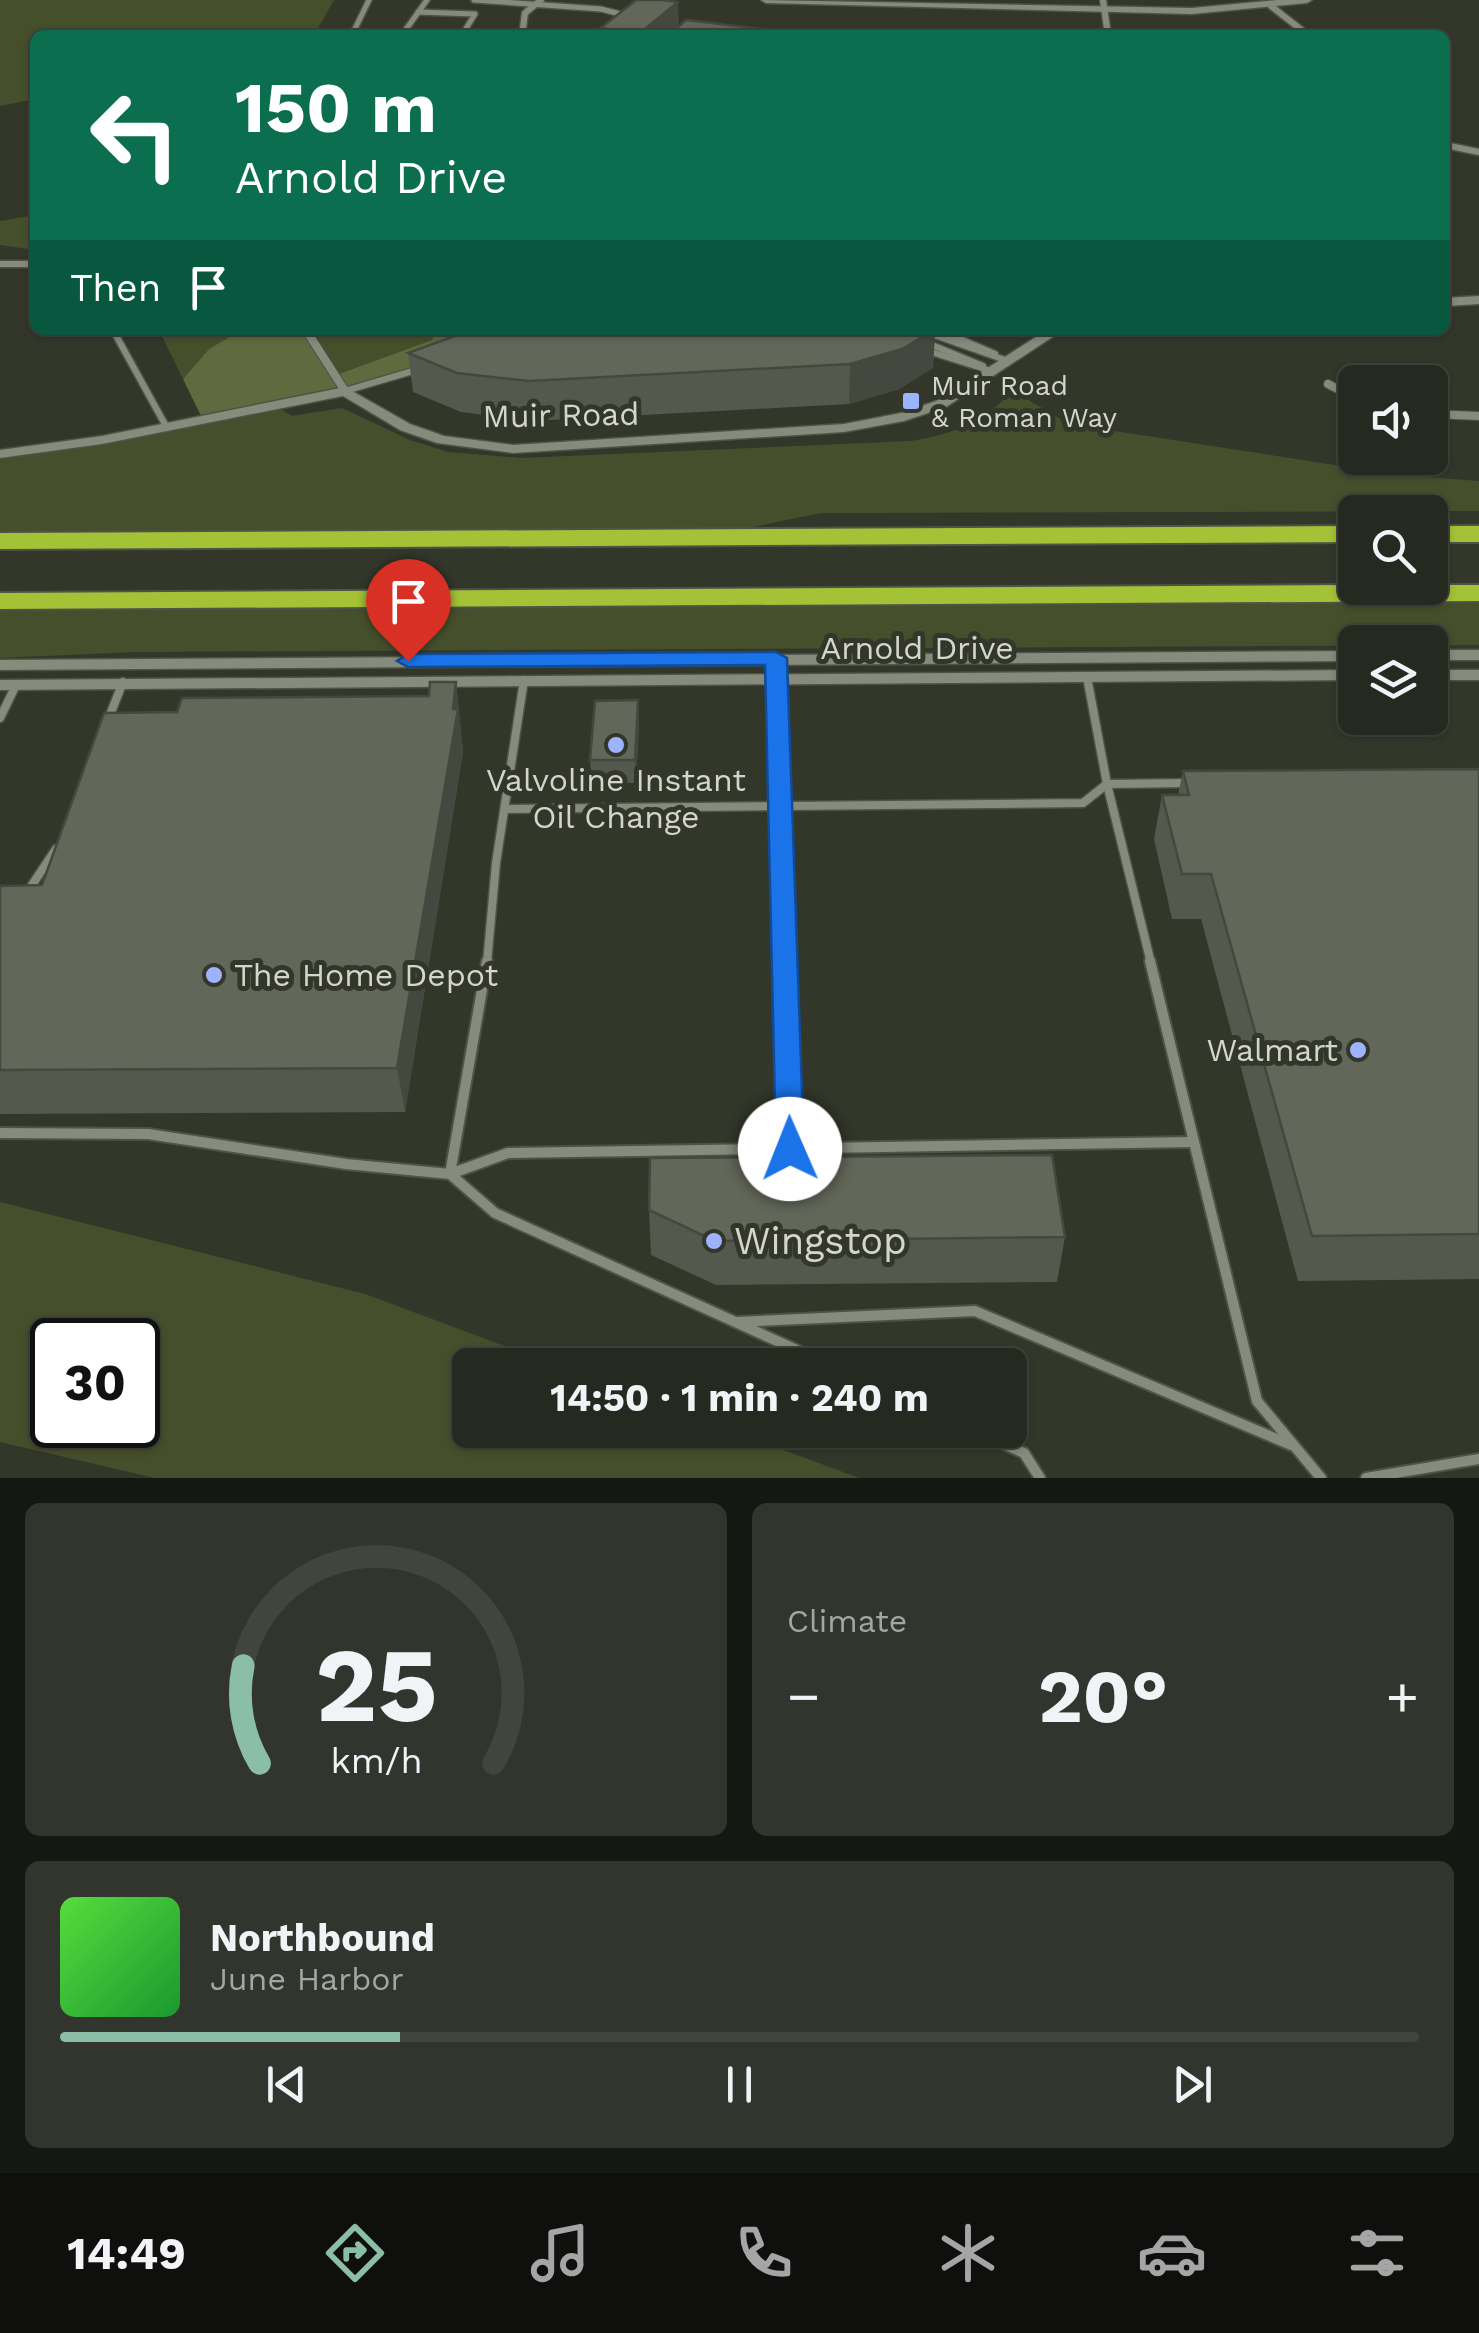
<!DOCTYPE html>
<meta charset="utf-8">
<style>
body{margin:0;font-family:"Work Sans",sans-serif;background:#32352d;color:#f1f3f6;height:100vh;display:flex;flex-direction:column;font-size:38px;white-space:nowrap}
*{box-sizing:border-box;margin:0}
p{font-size:32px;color:#a4a6a5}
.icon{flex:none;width:55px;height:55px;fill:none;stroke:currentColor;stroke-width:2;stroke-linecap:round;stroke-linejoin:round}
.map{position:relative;height:1478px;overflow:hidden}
.panel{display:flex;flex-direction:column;gap:25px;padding:25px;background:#151712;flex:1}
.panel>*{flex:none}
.top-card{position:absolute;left:30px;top:30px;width:1420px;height:305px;border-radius:15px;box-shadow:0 2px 8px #0004,0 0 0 2px #42453e;background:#0b6e4f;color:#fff;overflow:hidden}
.controls{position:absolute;left:1338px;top:365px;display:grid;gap:20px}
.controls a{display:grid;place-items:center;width:110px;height:110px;border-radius:15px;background:#262920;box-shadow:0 2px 8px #0004,0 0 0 2px #42453e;font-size:50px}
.speed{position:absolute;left:30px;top:1318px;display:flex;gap:20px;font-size:50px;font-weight:700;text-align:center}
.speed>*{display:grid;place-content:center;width:130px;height:130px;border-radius:50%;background:#262920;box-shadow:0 2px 8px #0004,0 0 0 2px #42453e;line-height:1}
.speed .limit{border:5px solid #111;border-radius:15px;background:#fff;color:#111}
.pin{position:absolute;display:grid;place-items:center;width:85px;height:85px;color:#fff;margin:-102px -42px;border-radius:50% 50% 50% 0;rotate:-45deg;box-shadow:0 0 10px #0007}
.pin .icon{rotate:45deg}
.me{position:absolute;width:110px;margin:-55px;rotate:359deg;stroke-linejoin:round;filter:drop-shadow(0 0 8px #0008)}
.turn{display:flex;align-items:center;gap:35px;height:210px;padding:0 40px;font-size:45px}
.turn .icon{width:130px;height:130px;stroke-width:2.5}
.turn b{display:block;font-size:70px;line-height:85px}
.then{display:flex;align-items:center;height:95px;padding:0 40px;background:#0003;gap:20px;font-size:38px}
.big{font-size:75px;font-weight:700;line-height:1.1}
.panel .tile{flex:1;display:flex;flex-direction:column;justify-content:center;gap:15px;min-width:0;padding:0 35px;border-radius:15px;background:#32352d}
.panel .dial{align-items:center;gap:0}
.dial svg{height:260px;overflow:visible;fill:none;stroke:#42453e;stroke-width:7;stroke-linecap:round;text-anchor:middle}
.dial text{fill:#f1f3f6;stroke:none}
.song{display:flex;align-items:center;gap:30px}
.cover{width:120px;height:120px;border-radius:15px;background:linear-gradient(135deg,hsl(110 70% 55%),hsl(130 70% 35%))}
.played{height:10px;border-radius:5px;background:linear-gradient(90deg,#8abfa5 25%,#42453e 25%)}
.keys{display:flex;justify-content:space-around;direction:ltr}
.heat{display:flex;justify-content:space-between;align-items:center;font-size:55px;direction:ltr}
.panel .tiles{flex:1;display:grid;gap:25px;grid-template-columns:1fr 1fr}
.tile:last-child{grid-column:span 2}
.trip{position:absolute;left:452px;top:1348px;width:575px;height:100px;border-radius:15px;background:#262920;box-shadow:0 2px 8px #0004,0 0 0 2px #42453e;font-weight:700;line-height:100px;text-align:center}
.tabs{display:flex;height:160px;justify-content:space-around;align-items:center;background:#0f100d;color:#a4a6a5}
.tabs .icon{width:70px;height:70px}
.tabs .selected{color:#8abfa5}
.tabs b{font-size:45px;color:#f1f3f6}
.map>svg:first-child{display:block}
</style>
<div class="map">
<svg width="1479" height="1478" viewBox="0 0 1479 1478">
<rect width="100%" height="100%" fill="#33372a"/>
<g fill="#464f2c" fill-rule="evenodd">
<polygon points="0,0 334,0 314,35 35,35 35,99 0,106"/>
<polygon points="35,215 35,250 0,245 0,221"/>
<polygon points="159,330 235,333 209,349 183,379"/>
<polygon points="306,330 436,330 432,340 336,375"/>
<path d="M1012 390 1069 424 1399 475 1479 481V511L821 513 704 537 0 541V454L275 406 292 416 342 408 410 440 448 452 522 458 911 441C952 434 985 423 1012 390Z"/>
<polygon points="1479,593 1479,645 135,652 0,658 0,601"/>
<path d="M0 1202 365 1294 556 1365H470V1430H730L859 1478H155L0 1442ZM52 1340H138V1425H52Z"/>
</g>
<polygon fill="#5f6b3f" points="221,330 306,330 336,375 432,340 436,330 483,330 497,348 376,382 203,420 183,379 209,349 234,334"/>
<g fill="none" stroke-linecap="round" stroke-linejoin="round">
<g stroke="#4f5247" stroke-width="8">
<g id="service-far3">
<polyline points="474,0 601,9 628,16"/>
<polyline points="418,12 475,14 462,35"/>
<polyline points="352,35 369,0"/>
<polyline points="402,35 427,0"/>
</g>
</g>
<g stroke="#4f5247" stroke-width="9">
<g id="service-far2">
<polyline points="0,264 35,264"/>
<polyline points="113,330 167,428"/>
<polyline points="920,330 1008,361"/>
<polyline points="939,330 995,354"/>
<polyline points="927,343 983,366"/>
<polyline points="928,351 991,371"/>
<polyline points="345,391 416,370"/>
</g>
</g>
<g stroke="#4f5247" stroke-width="11">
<g id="service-far1">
<polyline points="1087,677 1107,784 1151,963"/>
<polyline points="0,718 16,685"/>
<polyline points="108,720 123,682"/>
<polyline points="505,809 1083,803 1107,784 1189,783"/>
<polyline points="28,891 56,849"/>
<polyline points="487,963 496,863 524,680"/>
</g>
</g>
<g stroke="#4f5247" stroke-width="14">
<g id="service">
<polyline points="487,961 450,1174 508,1153 1194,1142"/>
<polyline points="1150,961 1257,1401 1321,1478"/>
<polyline points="0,1133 148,1134 346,1164 450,1174 495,1213 830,1365"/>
<polyline points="737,1322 975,1311 1291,1445"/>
<polyline points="973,1430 1024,1453 1040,1478"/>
<polyline points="1366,1478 1479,1459"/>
</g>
</g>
<g stroke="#4f5247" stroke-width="9">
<g id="minor-far3">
<polyline points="1103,0 1108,35"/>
<polyline points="1271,6 1308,35"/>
<polyline points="522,35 525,13 541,0"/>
<polyline points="1445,145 1479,152"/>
</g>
</g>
<g stroke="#4f5247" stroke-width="10">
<g id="minor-far2">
<polyline points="306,330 345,391"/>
<polyline points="1328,384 1355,398"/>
<polyline points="1430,414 1479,416"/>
</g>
</g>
<g stroke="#4f5247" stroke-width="14">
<polyline id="minor-far1" points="776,659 785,963"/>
</g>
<g stroke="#4f5247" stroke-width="16">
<polyline id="minor" points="785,961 790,1149"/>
</g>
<g stroke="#4f5247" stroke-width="3">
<g id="tertiary">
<polygon points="761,0 1192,8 1277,0 1312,0 1307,3 1192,14 766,3"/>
<polygon points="1479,296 1479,304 1445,306 1445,298"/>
<polygon points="1047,330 1063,330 946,407 904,421 844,432 513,453 437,443 400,430 343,396 102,444 0,458 0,450 102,436 345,387 410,424 444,436 513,445 844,424 901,413 936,401"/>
<rect x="1430" y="650" width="49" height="10"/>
<polygon points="1355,651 1355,661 0,670 0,660"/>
<polygon points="1355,670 1355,680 0,690 0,680"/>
<rect x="1430" y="670" width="49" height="10"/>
</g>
</g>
<g stroke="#4f5247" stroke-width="4">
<g id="motorway">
<polygon points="1355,526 1355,542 0,549 0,533"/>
<rect x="1430" y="526" width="49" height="16"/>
<polygon points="1355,585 1479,585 1479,601 0,609 0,593"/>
</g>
</g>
<use href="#service-far3" stroke="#868b7c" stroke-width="5"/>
<use href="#service-far2" stroke="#868b7c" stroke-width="6"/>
<use href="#service-far1" stroke="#868b7c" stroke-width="8"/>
<use href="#service" stroke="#868b7c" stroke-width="10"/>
<use href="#minor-far3" stroke="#868b7c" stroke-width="6"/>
<use href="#minor-far2" stroke="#868b7c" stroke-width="8"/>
<use href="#minor-far1" stroke="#868b7c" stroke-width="10"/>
<use href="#minor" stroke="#868b7c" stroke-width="12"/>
<use href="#tertiary" fill="#868b7c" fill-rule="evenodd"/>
<use href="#motorway" fill="#a3c236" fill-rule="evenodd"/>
</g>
<g fill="#55594d">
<polygon points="678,2 678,26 813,35 602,35 601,28"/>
<polygon points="935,330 933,368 899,389 849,404 532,421 461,412 413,392 408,353 483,332"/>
<polygon points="456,682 463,752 405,1112 0,1114 0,886 42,885 177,712 429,696"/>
<polygon points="638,700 639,723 636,783 592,783 590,760"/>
<polygon points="1479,769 1479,1279 1298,1281 1201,919 1172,919 1154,839 1162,795 1178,795 1183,771"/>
<polygon points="649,1210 1065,1237 1057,1282 716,1285 651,1255"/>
</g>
<g fill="#45483e">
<polygon points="678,2 679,35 640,35 640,33"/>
<polygon points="935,330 933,368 899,389 849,404 850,364"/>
<polygon points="456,682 463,752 405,1112 397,1068"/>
<polygon points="638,700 639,723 636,783 635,760"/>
</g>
<g fill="#636759" stroke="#45483e" stroke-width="2.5">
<polygon points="636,0 663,0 678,2 640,33 601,28"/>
<polygon points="686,20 813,35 669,35"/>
<polygon points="471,330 483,332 484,330 934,330 902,349 850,364 529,381 457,373 408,353"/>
<polygon points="430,682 456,682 453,709 458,709 397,1068 0,1070 0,886 42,885 104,713 177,712 182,698 429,696"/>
<polygon points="638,700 635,760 590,760 595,701"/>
<polygon points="1479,769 1479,1234 1312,1236 1211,874 1182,874 1162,795 1189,795 1183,771"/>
<polygon points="1052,1155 1065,1237 715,1241 649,1210 650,1158"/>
</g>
<polygon fill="#1a73e8" stroke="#114b97" stroke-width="2.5" points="776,652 787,658 804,1149 800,1157 780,1157 776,1149 765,665 408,667 397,661 408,654"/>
<g fill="#9eb3fd" stroke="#33372a" stroke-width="4">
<rect x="901" y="391" width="20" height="20" rx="5"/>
<circle cx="616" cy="745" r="10"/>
<circle cx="214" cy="975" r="10"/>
<circle cx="1358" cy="1050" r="10"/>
<circle cx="714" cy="1241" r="10"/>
</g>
<g text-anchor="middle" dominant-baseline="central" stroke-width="10" stroke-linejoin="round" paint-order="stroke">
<g font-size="28" fill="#d4d6ce" stroke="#33372a" text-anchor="start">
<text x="931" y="385">Muir Road<tspan x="931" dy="32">&amp; Roman Way</tspan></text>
</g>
<g font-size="32" fill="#d4d6ce" stroke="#33372a">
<text transform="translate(561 415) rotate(-1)">Muir Road</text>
<text x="917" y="648">Arnold Drive</text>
</g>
<g font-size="32" fill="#d4d6ce" stroke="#33372a">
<text x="616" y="780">Valvoline Instant<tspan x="616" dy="37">Oil Change</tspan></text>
<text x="234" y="975" text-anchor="start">The Home Depot</text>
<text x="1338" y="1050" text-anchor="end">Walmart</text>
</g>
<g font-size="38" fill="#d4d6ce" stroke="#33372a" text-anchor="start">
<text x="734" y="1241">Wingstop</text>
</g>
</g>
</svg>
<div class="controls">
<a><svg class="icon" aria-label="sound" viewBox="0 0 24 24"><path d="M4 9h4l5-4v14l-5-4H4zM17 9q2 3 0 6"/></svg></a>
<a><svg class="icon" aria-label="search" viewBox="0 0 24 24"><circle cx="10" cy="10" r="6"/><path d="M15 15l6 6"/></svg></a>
<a><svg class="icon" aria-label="layers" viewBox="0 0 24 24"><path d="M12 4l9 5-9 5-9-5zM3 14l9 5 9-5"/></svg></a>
</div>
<div class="speed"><div class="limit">30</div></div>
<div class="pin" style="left:408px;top:661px;background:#d93025"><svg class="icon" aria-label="arrive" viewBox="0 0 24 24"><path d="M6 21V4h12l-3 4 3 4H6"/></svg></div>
<svg class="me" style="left:790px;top:1149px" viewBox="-20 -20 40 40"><circle r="19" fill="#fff"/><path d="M0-13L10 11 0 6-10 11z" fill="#1a73e8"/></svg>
<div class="trip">14:50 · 1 min · 240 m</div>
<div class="top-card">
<div class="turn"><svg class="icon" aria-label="left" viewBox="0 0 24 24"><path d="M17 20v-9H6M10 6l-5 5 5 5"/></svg><div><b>150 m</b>Arnold Drive</div></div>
<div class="then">Then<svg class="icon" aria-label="arrive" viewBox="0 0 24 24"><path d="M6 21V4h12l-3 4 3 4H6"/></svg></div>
</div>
</div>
<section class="panel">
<div class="tiles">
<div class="tile dial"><svg viewBox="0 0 100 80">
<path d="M14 69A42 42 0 1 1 86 69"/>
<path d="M14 69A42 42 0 0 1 9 39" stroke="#8abfa5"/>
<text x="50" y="56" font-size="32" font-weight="700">25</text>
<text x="50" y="72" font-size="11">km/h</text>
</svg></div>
<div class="tile"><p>Climate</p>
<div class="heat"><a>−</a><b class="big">20°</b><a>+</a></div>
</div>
<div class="tile">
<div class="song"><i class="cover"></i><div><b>Northbound</b><p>June Harbor</p></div></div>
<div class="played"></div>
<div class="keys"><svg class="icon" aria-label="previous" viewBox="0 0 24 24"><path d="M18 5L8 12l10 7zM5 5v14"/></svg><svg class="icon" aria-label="pause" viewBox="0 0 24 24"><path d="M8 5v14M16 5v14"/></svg><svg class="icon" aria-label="next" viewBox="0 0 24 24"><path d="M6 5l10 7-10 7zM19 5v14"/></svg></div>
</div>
</div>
</section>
<nav class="tabs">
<b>14:49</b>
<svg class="icon selected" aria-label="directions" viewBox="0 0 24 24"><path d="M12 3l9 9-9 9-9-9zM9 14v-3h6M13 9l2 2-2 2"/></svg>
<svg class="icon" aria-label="music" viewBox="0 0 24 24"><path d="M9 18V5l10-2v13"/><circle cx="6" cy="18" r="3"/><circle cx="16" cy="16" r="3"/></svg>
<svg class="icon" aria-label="phone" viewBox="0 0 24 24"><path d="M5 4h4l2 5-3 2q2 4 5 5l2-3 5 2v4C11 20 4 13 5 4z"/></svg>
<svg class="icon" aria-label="climate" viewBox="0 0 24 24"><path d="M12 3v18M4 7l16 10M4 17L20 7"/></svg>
<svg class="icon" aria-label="car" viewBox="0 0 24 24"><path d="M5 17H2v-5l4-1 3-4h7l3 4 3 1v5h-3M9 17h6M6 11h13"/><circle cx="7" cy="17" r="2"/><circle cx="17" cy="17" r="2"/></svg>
<svg class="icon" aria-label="filters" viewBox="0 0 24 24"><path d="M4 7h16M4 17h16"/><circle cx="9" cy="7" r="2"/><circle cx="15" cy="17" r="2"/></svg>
</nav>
